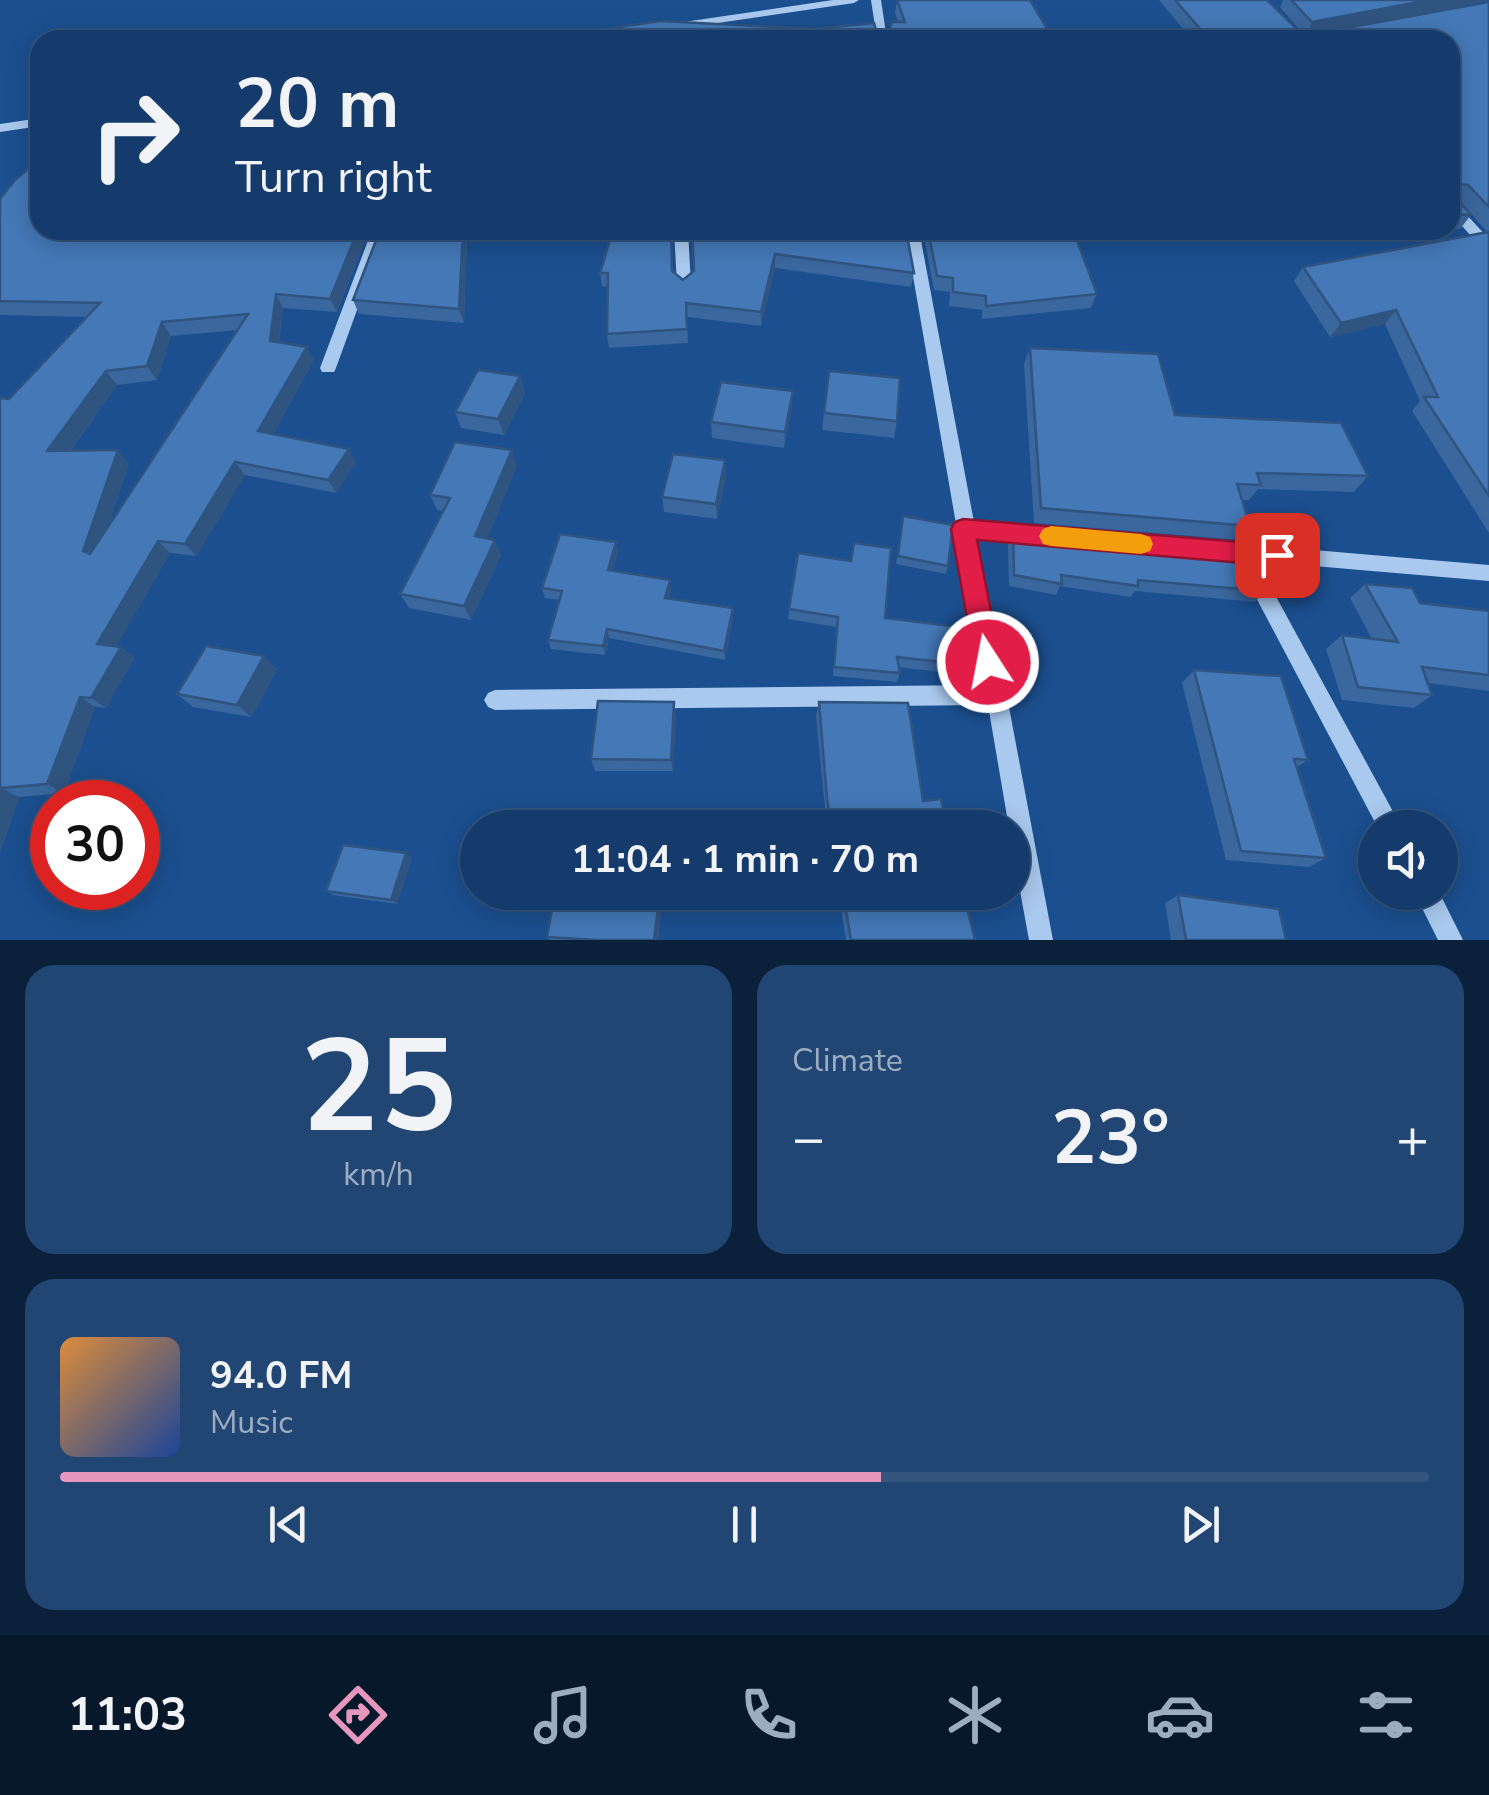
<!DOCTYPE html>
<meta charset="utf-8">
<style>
body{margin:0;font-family:"Nunito Sans",sans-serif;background:#214673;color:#f1f3f6;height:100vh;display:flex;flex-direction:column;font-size:38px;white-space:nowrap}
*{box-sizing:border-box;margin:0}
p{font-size:32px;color:#9dadc1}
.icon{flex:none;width:55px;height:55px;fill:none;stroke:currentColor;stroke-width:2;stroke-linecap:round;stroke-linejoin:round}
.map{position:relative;height:940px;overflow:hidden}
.sheet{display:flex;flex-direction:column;gap:25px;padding:25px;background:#0b203b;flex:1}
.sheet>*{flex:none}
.guide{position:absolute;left:30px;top:30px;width:1430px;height:210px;border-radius:30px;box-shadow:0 5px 25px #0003,0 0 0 2px #33557e;background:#143b6b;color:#f1f3f6;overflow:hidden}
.fabs{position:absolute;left:1358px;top:810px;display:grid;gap:20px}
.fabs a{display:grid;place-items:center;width:100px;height:100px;border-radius:50%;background:#143b6b;box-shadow:0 5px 25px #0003,0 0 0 2px #33557e;font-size:50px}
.speed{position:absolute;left:30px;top:780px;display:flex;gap:20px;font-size:50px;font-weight:700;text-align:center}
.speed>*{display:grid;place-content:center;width:130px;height:130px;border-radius:50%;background:#143b6b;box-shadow:0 5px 25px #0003,0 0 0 2px #33557e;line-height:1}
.speed .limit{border:15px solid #d22;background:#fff;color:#111}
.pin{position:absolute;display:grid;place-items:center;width:85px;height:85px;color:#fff;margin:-42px;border-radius:20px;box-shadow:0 5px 15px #0006}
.me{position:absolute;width:110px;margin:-55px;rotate:349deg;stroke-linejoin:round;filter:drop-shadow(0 0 8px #0008)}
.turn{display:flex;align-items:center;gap:35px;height:210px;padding:0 40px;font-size:45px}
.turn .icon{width:130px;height:130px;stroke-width:2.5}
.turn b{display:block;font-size:70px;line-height:85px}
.big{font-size:75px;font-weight:700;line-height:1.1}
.sheet .card{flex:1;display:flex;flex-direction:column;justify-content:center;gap:15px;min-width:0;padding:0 35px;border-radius:30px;background:#214673}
.sheet .dial{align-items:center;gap:0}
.dial b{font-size:130px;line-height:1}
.song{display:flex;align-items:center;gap:30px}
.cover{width:120px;height:120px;border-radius:15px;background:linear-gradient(135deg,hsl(30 70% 55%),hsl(220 70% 35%))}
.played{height:10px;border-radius:5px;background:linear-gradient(90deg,#e797bd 60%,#33557e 60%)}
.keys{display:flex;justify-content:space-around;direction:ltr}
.heat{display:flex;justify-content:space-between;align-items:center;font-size:55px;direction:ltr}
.sheet .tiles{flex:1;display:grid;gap:25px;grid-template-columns:1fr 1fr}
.card:last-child{grid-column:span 2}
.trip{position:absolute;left:460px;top:810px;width:570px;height:100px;border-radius:50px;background:#143b6b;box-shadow:0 5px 25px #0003,0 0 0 2px #33557e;font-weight:700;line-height:100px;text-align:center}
.dock{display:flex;height:160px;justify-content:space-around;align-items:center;background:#08182b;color:#9dadc1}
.dock .icon{width:70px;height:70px}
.dock .current{color:#e797bd}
.dock b{font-size:45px;color:#f1f3f6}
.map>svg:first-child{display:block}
</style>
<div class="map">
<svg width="1489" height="940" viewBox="0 0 1489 940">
<rect width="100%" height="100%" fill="#1b4f8f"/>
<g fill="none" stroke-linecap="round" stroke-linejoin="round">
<g fill="#a9c9ee" fill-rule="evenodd">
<polygon points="833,0 859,0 854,3 677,29 672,26 677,23"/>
<polygon points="871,0 881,0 887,40 877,40"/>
<polygon points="40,118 40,126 0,132 0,124"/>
<polygon points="1450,201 1455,202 1489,239 1489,251 1484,250 1450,213"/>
<polygon points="372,230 386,230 336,368 334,372 322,372 320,368"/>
<polygon points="674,230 688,230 691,285 684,290 677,285"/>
<polygon points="905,230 919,230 974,522 1035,527 1042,530 1044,535 1042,540 1035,543 977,538 1053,940 1029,940 1012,847 1012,828 1009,828 988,705 495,710 488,707 484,700 488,693 495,690 984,685 958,535 954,529 956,524"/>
<polygon points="1101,532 1489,565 1489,581 1101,548 1094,545 1092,540 1094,535"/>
<polygon points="1254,567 1261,569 1402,828 1378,828 1244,575 1247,569"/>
<polygon points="1414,892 1439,892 1463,940 1438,940"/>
</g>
</g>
<g fill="#3a679d" fill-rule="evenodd">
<polygon points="897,0 1054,40 590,31 812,29 889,31 898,22 895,13"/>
<polygon points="1159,0 1267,0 1297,29 1299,29 1280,7 1283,0 1489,0 1350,27 1489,2 1489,234 1458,199 1471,215 1460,229 1450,229 1450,40 1192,40"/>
<path d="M0 199 40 230H369L337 312 283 308 279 342 314 360 273 434 356 462 336 493 245 475 196 556 170 553 116 646 121 647 134 658 106 708 95 707 64 793 19 797 0 852V398L9 399 87 317 0 315ZM238 330 108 527 129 463 70 451 117 385 157 380 171 336Z"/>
<polygon points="380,230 671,230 673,272 683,280 694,271 692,230 914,273 911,287 775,268 761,326 687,317 688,343 609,348 607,334 608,287 602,286 600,273 613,232 518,241 467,236 464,323 359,314 353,300"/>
<polygon points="923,230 1073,230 1097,294 1091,308 982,319 982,310 949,306 950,292 934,290"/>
<polygon points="1489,234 1489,533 1412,411 1420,401 1385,324 1330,337 1294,281 1303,267"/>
<polygon points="1030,348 1175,415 1368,476 1354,492 1258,489 1249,500 1242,500 1250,526 1239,540 1034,523 1024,364"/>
<polygon points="829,371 897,421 894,438 822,430"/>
<polygon points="520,376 525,393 504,435 461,428 455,412"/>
<polygon points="792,407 784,448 712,438 711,422"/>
<polygon points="725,460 726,476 717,519 664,512 662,497"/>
<polygon points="517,466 487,538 495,540 501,555 471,620 409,608 400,594 443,511 437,510 430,495"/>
<polygon points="903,516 948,566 946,574 896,564"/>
<polygon points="1013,533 1265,591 1255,602 1135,591 1131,597 1060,586 1056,595 1009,586 1008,544"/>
<polygon points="618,552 612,571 671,590 669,599 733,608 733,618 725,660 609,638 605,655 551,649 548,640 559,600 545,598 542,588"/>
<polygon points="1365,584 1420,603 1489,611 1489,691 1428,683 1432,695 1414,708 1342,700 1326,649 1342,635 1372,639 1350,598"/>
<polygon points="789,609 885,618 967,665 963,675 899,667 900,673 897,682 833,676 836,627 788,619"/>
<polygon points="264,656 277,670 251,717 193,707 177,694"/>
<polygon points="1194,670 1308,760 1297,767 1326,858 1309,867 1226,860 1182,683"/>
<polygon points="819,702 923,801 948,828 827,828 816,716"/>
<polygon points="676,714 673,771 595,771 591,759"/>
<polygon points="412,857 397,904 333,895 326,891"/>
<polygon points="663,892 658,940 550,940 547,937"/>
<polygon points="838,892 963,892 975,940 846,940"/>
<polygon points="1178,895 1286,940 1171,940 1165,903"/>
</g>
<g fill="#305480">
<polygon points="1429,0 1488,0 1306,36 1312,22"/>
<polygon points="358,230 369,230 337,312 330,299"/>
<polygon points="463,230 466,230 467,236 464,323 459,309"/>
<polygon points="775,254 775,268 761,326 761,312"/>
<polygon points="276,294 283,308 277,354 270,341"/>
<polygon points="1396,310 1385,324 1330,337 1341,323"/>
<polygon points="162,322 171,336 157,380 147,366"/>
<polygon points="307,347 314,360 267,445 258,431"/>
<polygon points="106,371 117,385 60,464 47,451"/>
<polygon points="520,376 525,393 504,435 498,419"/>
<polygon points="793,391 792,407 784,448 785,432"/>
<polygon points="349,449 356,462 336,493 328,480"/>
<polygon points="118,450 129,463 96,563 83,551"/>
<polygon points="512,450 517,466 482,551 475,536"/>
<polygon points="725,460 726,476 717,519 716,504"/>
<polygon points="235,462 245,475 196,556 185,544"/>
<polygon points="495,540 501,555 471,620 464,606"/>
<polygon points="158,541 170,553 111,655 97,644"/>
<polygon points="616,542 618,552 610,580 608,570"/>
<polygon points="670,580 671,590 666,608 665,598"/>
<polygon points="733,608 733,618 725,660 724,651"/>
<polygon points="607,629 609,638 605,655 603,646"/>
<polygon points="121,647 134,658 106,708 91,698"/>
<polygon points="264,656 277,670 251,717 237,705"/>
<polygon points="80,697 95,707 64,793 47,784"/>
<polygon points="674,702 676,714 673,771 671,760"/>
<polygon points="1,788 19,797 0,852 0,791"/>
<polygon points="406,853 412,857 397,904 391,900"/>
<polygon points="660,892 663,892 658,940 654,940"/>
</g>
<g fill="#4478b7" stroke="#305480" stroke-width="2.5" fill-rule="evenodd">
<polygon points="897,0 1030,0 1054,40 542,40 542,30 590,31 661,21 812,29 874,23 876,30 889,31 892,22 905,22"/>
<polygon points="1175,0 1267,0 1297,29 1335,30 1489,2 1489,207 1468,185 1458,184 1457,199 1471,215 1450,214 1450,40 1210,40"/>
<polygon points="1291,0 1429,0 1312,22"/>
<polygon points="509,38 542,40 508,40"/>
<path d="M40 159V230H358L330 299 276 294 270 341 307 347 258 431 349 449 328 480 235 462 185 544 158 541 97 644 121 647 91 698 80 697 47 784 1 788 0 791V398L9 399 100 303 0 301V199L15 180ZM248 314 90 554 83 551 118 450 47 451 106 371 147 366 162 322Z"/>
<polygon points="380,230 463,230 459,309 353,300"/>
<polygon points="613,230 671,230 672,271 683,280 694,271 692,230 906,230 914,273 775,254 761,312 686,303 687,329 607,334 608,273 600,273"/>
<polygon points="928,230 1073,230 1097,294 986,306 986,296 953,292 953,278 937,276"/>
<polygon points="1488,232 1489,234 1489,496 1424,397 1438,397 1396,310 1341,323 1303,267"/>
<polygon points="1030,348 1158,354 1175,415 1341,423 1368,476 1257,473 1261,485 1237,484 1250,526 1041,508"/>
<polygon points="478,370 520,376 498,419 455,412"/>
<polygon points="829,371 900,378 897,421 824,413"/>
<polygon points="721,382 793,391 785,432 711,422"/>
<polygon points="455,442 512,450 475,536 495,540 464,606 400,594 450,498 430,495"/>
<polygon points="673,454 725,460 716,504 662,497"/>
<polygon points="903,516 953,525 948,566 898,556"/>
<polygon points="1013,533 1244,552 1265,591 1138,580 1138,586 1061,575 1062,584 1014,575"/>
<polygon points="560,534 616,542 608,570 670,580 665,598 733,608 724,651 607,629 603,646 548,640 562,591 542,588"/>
<polygon points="854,543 891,548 885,618 967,628 967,665 897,657 900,673 834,667 838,617 789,609 798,553 851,561"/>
<polygon points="1365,584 1412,588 1420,603 1489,611 1489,675 1422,667 1432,695 1358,687 1342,635 1398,642"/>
<polygon points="206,646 264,656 237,705 177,694"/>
<polygon points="1194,670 1281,676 1308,760 1294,759 1326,858 1241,851"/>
<polygon points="598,701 674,702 671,760 591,759"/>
<polygon points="819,702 908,703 923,801 941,799 948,828 832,828 827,799"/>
<polygon points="343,845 406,853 391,900 326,891"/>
<polygon points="555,892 660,892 654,940 598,940 547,937"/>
<polygon points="843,892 963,892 975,940 851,940"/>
<polygon points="1178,895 1279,909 1286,940 1186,940"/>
</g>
<polygon fill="#e11d48" stroke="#92132f" stroke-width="2.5" points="963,519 1277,545 1286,548 1289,555 1286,563 1277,566 977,540 1001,662 997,671 988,675 979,671 975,662 951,529 955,522"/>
<polygon fill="#f59e0b" points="1051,526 1141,534 1150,537 1153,544 1150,551 1141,554 1051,546 1043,544 1039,536 1043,529"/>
</svg>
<div class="fabs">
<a><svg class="icon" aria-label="sound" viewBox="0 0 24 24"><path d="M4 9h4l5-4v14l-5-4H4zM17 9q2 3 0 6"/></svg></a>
</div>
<div class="speed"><div class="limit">30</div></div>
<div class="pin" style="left:1277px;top:555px;background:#d93025"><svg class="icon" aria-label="arrive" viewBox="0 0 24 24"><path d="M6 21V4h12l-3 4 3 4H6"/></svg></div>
<svg class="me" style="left:988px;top:662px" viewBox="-20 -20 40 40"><circle r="17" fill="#e11d48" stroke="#fff" stroke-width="3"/><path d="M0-11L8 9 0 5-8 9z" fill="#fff"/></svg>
<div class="trip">11:04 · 1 min · 70 m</div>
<div class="guide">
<div class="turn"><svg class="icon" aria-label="right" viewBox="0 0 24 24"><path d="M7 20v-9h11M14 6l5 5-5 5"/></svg><div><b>20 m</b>Turn right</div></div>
</div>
</div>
<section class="sheet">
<div class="tiles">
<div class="card dial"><b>25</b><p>km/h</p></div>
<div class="card"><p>Climate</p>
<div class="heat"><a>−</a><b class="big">23°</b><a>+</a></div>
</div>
<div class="card">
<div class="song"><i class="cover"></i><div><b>94.0 FM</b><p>Music</p></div></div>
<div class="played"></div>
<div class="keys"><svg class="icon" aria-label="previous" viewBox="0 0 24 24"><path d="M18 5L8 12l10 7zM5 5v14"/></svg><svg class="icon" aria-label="pause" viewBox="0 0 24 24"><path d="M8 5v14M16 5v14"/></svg><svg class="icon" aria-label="next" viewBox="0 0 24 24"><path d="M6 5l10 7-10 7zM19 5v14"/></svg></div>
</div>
</div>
</section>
<nav class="dock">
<b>11:03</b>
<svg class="icon current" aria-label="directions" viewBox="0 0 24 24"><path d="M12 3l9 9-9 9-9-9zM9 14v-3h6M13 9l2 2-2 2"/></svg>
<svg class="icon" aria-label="music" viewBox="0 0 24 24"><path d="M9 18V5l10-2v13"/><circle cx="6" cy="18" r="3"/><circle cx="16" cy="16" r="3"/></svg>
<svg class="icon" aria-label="phone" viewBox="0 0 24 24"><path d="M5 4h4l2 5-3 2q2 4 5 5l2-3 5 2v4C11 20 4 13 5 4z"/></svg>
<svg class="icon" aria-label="climate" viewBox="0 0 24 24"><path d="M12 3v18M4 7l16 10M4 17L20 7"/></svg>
<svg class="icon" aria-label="car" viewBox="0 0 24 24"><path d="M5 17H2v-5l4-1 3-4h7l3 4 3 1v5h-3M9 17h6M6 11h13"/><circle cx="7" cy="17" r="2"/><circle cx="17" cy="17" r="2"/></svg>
<svg class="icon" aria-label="filters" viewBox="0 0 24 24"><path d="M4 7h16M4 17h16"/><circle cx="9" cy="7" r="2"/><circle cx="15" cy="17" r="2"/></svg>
</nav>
